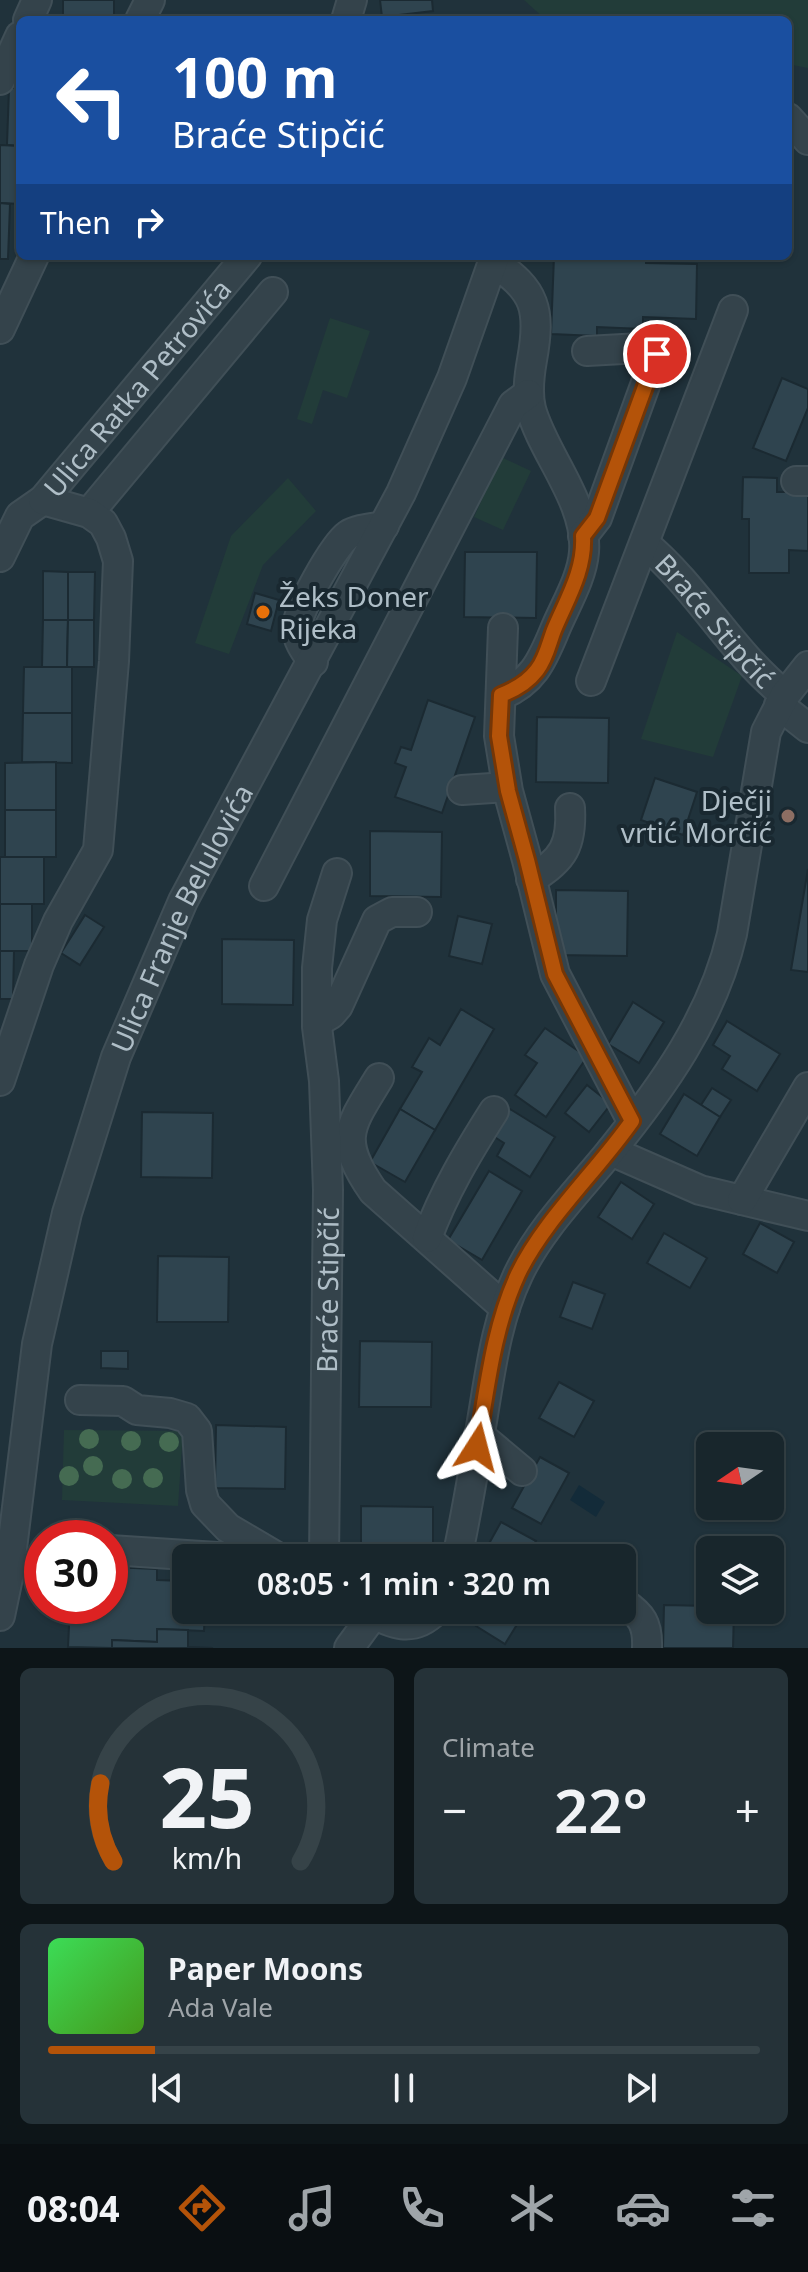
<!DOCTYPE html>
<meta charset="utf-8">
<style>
body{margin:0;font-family:"Noto Sans",sans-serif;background:#253238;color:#f1f3f6;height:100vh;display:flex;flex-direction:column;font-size:30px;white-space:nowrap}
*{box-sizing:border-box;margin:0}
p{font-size:26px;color:#9fa5a9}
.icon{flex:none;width:44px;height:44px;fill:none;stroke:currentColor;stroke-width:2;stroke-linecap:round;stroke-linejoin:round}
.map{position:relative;height:1648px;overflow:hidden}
.side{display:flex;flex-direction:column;gap:20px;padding:20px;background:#0d1518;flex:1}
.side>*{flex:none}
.banner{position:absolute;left:16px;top:16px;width:776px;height:244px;border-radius:12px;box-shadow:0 2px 6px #0004,0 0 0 2px #364348;background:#1a4fa0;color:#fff;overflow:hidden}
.needle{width:52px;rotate:257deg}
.controls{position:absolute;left:696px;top:1432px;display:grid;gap:16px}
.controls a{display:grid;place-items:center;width:88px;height:88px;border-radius:12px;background:#18262c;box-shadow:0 2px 6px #0004,0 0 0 2px #364348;font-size:40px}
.speed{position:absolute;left:24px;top:1520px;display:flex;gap:16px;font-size:40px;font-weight:700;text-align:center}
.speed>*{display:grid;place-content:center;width:104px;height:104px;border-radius:50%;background:#18262c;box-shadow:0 2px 6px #0004,0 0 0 2px #364348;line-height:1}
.speed .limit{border:12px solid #d22;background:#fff;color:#111}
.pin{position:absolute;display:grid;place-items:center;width:68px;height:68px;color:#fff;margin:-34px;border:4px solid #fff;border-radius:50%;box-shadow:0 2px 8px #0007}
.me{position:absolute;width:88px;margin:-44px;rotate:9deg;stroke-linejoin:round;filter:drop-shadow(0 0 6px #0008)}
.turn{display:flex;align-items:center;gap:28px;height:168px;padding:0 24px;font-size:36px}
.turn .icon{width:104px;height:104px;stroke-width:2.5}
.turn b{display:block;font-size:56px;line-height:68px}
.then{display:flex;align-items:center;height:76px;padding:0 24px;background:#0003;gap:16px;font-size:30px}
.big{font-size:60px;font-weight:600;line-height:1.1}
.side .tile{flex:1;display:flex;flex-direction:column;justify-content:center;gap:12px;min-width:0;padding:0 28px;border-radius:12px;background:#253238}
.side .dial{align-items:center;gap:0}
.dial svg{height:208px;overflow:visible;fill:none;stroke:#364348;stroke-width:7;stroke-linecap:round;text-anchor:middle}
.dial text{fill:#f1f3f6;stroke:none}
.song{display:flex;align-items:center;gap:24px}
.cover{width:96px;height:96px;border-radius:12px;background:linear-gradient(135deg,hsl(130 70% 55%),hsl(100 70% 35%))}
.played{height:8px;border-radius:4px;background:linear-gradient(90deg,#b45309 15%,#364348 15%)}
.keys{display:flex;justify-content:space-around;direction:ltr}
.heat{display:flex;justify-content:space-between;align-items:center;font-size:44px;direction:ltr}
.side .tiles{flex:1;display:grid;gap:20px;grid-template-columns:1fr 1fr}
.tile:last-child{grid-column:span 2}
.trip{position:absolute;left:172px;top:1544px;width:464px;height:80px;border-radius:12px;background:#18262c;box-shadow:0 2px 6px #0004,0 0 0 2px #364348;font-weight:600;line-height:80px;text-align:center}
.menu{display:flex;height:128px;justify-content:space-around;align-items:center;background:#0a0f12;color:#9fa5a9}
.menu .icon{width:56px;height:56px}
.menu .active{color:#b45309}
.menu b{font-size:36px;color:#f1f3f6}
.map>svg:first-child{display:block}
</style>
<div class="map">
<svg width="808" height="1648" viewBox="0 0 808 1648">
<rect width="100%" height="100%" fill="#20323b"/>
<g fill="#223c39">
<polygon points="524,0 808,0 808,68 788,64 788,20 546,20"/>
<polygon points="330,318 370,331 347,398 323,390 312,424 297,419"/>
<polygon points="501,457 531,471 503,530 474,517"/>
<polygon points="288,478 316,511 263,565 229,654 195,643 231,536"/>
<polygon points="677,632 742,676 713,757 641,739"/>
<polygon points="64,1430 183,1431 178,1506 62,1500"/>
</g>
<polygon fill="#132b39" points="579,1485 605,1502 596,1517 570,1500"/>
<g fill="#2f444f" stroke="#1b2a32" stroke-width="2">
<rect x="63" y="0" width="51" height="20"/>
<polygon points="380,0 432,0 433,11 382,17"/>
<polygon points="404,15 405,20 352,20"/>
<polygon points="9,88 20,88 20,146 7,145"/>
<polygon points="0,145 20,146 20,204 0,203"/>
<polygon points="0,203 10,204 8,259 0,259"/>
<polygon points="554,256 646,256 646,263 697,264 696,319 643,317 643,329 597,327 597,336 551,334"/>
<polygon points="782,378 808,389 808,408 786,461 753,448"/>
<polygon points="743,477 777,478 777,492 808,492 808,551 789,550 789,573 749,573 749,519 742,519"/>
<polygon points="465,552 537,552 536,618 464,617"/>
<polygon points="43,571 68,572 68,620 43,620"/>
<polygon points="68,572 95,572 94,620 68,620"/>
<polygon points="255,593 279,600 271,631 247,624"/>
<polygon points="43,620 68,620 67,667 42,667"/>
<polygon points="68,620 94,620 94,667 67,667"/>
<polygon points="24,667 72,667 72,713 23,713"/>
<polygon points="428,700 475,717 442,813 395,797 406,767 395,763 401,747 411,750"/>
<polygon points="23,713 72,713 72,763 22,762"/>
<polygon points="537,717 609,718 608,783 536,782"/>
<polygon points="56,762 56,810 5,810 5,763"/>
<polygon points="655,778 697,792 683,835 641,820"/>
<rect x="5" y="810" width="51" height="47"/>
<polygon points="370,831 442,832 441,897 370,896"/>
<rect x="0" y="857" width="44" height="47"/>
<polygon points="808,869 808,972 791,970"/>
<polygon points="556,890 628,891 627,956 556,955"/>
<rect x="0" y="904" width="32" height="47"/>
<polygon points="85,915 104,927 80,965 61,953"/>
<polygon points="458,916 492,924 482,964 449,956"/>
<polygon points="222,939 294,940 293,1005 222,1004"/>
<polygon points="0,951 14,951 13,999 0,999"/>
<polygon points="633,1002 664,1022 639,1063 608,1044"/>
<polygon points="461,1009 494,1029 435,1130 400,1109 422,1072 412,1067 429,1038 440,1045"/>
<polygon points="727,1021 780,1054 757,1091 722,1069 730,1056 713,1045"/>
<polygon points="545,1028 587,1057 546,1117 515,1095 537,1063 525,1055"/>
<polygon points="587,1085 611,1104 589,1132 565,1113"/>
<polygon points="712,1088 731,1100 720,1117 701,1105"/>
<polygon points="684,1094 720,1117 697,1156 660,1134"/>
<polygon points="400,1109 435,1130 405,1182 370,1162"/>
<polygon points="510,1109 555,1137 530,1177 497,1156 504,1143 493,1136"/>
<polygon points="142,1112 213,1113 212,1178 141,1177"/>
<polygon points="489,1171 522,1191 482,1260 448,1240"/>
<polygon points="621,1182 654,1204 632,1239 598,1217"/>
<polygon points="760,1223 794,1242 777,1273 743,1254"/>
<polygon points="664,1233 707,1258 690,1288 647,1263"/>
<polygon points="158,1256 229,1257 228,1322 157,1322"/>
<polygon points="573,1282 605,1294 592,1329 560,1317"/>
<polygon points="360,1341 432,1342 431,1407 359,1407"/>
<polygon points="101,1351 128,1351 128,1369 101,1368"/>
<polygon points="559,1382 594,1401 574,1437 539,1418"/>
<polygon points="216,1425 286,1427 285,1489 215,1488"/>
<polygon points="540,1457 569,1473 541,1524 512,1508"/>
<polygon points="361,1506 433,1507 433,1558 361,1558"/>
<polygon points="501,1522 536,1541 527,1558 481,1558"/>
<polygon points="110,1559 111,1567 157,1569 157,1580 186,1581 186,1610 205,1610 204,1631 157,1629 157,1642 112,1640 112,1648 68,1647 70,1606 110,1606"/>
<polygon points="664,1605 710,1606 710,1610 734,1610 733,1648 663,1648"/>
<polygon points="486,1610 526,1610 505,1644 476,1626"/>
<polygon points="157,1629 188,1630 188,1647 213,1648 112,1648 112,1640 157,1642"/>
</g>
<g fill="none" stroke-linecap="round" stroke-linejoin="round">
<g stroke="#404f57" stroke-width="32">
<g id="minor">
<polyline points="28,20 37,0"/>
<polyline points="140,20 150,0"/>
<polyline points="346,20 352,0"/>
<polyline points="0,80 20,36"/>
<polyline points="788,118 808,140"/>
<path d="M493 262C536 290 541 310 532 360 529 377 527 393 531 409 543 454 588 502 584 552 582 579 564 607 554 632 542 661 532 683 501 695"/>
<polyline points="0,329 34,256"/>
<polyline points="796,481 808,481"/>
<polyline points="89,513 273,292"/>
<polyline points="583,536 597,518 659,347 587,351"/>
<path id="s1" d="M645 544C698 588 730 651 785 695"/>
<path id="s2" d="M0 557 20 516 43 500 247 256"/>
<polyline points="503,628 499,736 508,791 527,860 555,974 632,1121"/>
<path d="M313 662C306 652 297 641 297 628 296 612 334 545 348 535 357 529 373 528 384 526"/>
<polyline points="591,681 733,310"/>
<polyline points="779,705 808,728"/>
<polyline points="462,790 507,787"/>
<path d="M531 879C564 860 572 844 570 808"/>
<polyline points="264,886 499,432 513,405 528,394"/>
<polyline points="317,1022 331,1014 338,1006 377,920 392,912 417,912"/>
<path d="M379 1078C349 1127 337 1139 373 1191L505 1308"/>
<polyline points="0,1081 39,965 58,921 98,850 114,661 118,561 111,538 103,523 89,513 43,500"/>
<polyline points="611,1151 700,1190 808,1216"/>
<polyline points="742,1200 808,1087"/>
<path d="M427 1238C444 1192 468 1152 494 1111"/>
<polyline points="80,1400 123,1401 137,1410 170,1413 187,1418 197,1431 201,1490 205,1504 228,1528 279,1558"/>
<polyline points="479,1435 522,1471"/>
<polyline points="110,1550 232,1558"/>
<path id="s3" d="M324 1558 328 1190 324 1081 317 1027V968L322 920 337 873"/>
<path d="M457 1558C467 1511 475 1463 483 1415 491 1367 497 1319 518 1275 539 1230 578 1191 609 1153 662 1088 713 1017 732 934L766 732 785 695 808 666"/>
<path d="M622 1602C642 1615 648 1624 647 1648"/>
<path d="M366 1610C391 1624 413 1634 436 1610"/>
<path id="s4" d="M0 1616 9 1573 37 1344 67 1213 116 1057 183 901 401 493 452 378 495 256"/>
<polyline points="349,1648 374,1614"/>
</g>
</g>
<use href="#minor" stroke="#34434b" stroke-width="28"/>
</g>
<g fill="#456b52">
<circle cx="89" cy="1439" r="10"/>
<circle cx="131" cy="1441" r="10"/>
<circle cx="169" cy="1442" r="10"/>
<circle cx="93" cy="1466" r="10"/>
<circle cx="69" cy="1476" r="10"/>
<circle cx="153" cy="1478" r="10"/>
<circle cx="122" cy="1479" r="10"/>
</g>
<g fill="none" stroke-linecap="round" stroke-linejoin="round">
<g stroke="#753606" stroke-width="20">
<path id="route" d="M477 1447C487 1389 493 1328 518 1274 544 1220 597 1171 632 1121L555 974 527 860 508 791 499 736 501 695C514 690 528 682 537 670 546 659 549 643 554 630 567 599 585 570 583 536L597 518 657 354"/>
</g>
<use href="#route" stroke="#b45309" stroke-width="14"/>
</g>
<circle fill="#e8710a" stroke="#192830" stroke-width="3" cx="263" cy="612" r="8"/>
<circle fill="#8d6e63" stroke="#192830" stroke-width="3" cx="788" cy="816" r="8"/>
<g text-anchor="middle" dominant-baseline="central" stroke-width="8" stroke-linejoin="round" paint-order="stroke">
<g font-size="28" fill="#afbec7" stroke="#192830">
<text stroke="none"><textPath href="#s2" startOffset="220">Ulica Ratka Petrovića</textPath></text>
<text stroke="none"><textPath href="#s1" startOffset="104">Braće Stipčić</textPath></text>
<text stroke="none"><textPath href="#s4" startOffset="726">Ulica Franje Belulovića</textPath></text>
<text stroke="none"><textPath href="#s3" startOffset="268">Braće Stipčić</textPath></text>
</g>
<g font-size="28" fill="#afbec7" stroke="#192830" text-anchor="start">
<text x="279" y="596">Žeks Doner<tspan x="279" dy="32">Rijeka</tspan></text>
<text x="772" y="800" text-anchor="end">Dječji<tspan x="772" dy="32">vrtić Morčić</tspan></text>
</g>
</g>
</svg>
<div class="controls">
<a><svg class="needle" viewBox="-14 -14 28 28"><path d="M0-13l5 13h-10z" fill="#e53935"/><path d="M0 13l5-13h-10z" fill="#9fa5a9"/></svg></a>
<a><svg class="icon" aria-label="layers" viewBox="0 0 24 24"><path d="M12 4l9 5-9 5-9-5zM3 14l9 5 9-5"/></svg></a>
</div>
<div class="speed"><div class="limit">30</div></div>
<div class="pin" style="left:657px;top:354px;background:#d93025"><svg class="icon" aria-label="arrive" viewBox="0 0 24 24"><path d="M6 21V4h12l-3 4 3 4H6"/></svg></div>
<svg class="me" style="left:477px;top:1447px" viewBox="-20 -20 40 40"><path d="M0-17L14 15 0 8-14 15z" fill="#b45309" stroke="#fff" stroke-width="4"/></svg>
<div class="trip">08:05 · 1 min · 320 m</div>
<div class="banner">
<div class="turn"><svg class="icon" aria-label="left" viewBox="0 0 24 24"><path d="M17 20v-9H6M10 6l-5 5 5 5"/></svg><div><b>100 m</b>Braće Stipčić</div></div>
<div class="then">Then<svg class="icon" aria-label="right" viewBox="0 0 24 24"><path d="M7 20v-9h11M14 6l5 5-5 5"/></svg></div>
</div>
</div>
<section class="side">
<div class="tiles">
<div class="tile dial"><svg viewBox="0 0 100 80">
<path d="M14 69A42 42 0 1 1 86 69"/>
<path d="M14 69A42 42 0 0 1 9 39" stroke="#b45309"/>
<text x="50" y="56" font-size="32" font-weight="700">25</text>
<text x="50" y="72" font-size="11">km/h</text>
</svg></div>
<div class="tile"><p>Climate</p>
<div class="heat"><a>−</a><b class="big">22°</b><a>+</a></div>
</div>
<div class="tile">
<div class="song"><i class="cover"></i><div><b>Paper Moons</b><p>Ada Vale</p></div></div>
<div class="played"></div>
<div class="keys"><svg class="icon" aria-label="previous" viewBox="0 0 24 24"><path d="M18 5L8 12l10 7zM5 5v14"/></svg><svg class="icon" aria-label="pause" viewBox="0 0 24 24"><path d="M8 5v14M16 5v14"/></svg><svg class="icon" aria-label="next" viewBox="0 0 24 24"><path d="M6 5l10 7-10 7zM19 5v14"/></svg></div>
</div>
</div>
</section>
<nav class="menu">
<b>08:04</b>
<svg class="icon active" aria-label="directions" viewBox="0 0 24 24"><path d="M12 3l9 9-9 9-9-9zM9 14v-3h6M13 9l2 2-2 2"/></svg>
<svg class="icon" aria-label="music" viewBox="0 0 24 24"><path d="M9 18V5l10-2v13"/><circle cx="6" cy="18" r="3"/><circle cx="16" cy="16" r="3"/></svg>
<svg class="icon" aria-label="phone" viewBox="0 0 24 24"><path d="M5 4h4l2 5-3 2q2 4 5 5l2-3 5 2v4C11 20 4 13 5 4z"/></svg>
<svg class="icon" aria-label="climate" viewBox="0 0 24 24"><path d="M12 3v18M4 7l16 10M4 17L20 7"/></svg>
<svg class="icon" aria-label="car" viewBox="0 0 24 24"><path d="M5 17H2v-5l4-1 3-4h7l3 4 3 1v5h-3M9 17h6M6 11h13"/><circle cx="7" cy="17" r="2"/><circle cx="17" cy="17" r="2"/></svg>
<svg class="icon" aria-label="filters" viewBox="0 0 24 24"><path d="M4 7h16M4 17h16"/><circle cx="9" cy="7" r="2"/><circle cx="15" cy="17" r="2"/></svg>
</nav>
